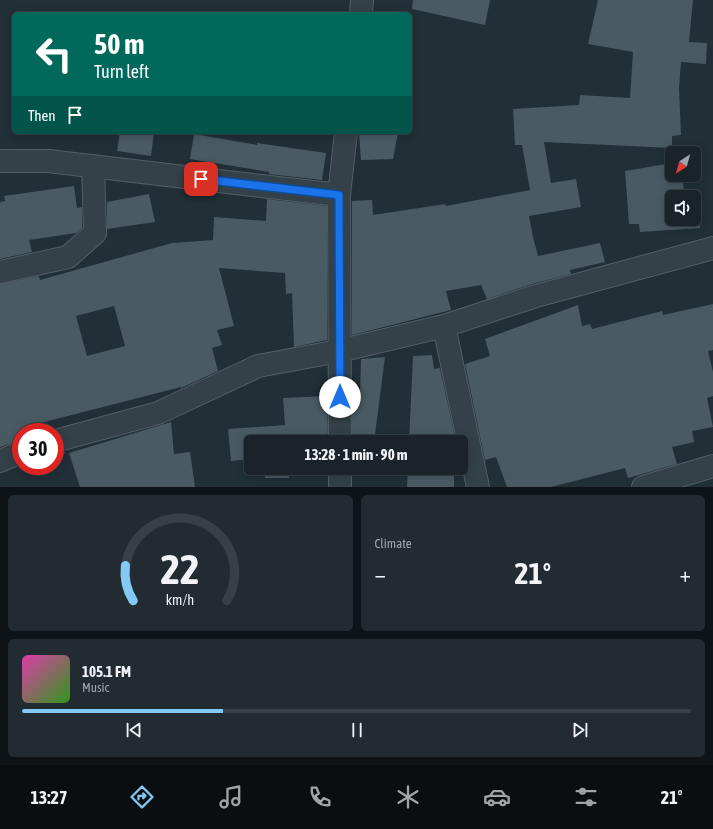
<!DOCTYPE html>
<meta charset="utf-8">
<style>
body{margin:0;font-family:"Asap Condensed",sans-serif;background:#222b31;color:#f1f3f6;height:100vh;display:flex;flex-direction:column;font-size:15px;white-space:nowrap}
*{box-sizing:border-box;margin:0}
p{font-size:13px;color:#9fa4a8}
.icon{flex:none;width:22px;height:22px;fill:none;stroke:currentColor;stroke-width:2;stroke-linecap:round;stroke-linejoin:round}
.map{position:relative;height:487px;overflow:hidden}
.side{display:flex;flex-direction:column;gap:8px;padding:8px;background:#0e1317;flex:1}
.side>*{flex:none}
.banner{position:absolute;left:12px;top:12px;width:400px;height:122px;border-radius:6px;box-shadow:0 2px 10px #0003,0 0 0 1px #374046;background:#00695c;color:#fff;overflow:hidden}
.needle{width:26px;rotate:217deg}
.buttons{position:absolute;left:665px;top:146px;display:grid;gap:8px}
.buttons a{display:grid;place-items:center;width:36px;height:36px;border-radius:6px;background:#192329;box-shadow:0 2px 10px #0003,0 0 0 1px #374046;font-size:20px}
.speed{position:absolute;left:12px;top:423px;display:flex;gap:8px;font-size:20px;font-weight:700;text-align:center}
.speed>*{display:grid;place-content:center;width:52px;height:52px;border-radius:50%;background:#192329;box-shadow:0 2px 10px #0003,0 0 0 1px #374046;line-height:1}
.speed .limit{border:6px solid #d22;background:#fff;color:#111}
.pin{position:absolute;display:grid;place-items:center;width:34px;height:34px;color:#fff;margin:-17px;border-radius:8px;box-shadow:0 2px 6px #0006}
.me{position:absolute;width:44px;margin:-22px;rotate:0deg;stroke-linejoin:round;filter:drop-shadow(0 0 3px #0008)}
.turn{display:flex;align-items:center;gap:14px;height:84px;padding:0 16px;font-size:18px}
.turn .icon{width:52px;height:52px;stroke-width:2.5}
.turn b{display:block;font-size:28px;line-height:34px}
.then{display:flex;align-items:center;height:38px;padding:0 16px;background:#0003;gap:8px;font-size:15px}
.big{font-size:30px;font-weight:700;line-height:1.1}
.side .tile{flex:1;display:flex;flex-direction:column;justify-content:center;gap:6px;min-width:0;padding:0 14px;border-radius:6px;background:#222b31}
.side .dial{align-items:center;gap:0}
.dial svg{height:104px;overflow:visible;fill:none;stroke:#374046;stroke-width:7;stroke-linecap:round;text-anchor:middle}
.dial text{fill:#f1f3f6;stroke:none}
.song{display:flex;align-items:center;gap:12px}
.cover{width:48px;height:48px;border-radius:6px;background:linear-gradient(135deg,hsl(320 70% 55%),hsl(110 70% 35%))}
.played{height:4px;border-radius:2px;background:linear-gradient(90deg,#82caf5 30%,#374046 30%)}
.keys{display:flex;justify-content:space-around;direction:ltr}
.heat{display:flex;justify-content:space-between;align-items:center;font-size:22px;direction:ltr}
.side .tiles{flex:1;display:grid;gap:8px;grid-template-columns:1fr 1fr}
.tile:last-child{grid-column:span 2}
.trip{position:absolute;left:244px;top:435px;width:224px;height:40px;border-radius:6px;background:#192329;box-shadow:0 2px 10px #0003,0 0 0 1px #374046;font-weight:700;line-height:40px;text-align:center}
.dock{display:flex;height:64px;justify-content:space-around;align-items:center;background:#0a0e10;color:#9fa4a8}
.dock .icon{width:28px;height:28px}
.dock .active{color:#82caf5}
.dock b{font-size:18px;color:#f1f3f6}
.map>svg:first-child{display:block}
</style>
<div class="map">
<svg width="713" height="487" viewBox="0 0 713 487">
<rect width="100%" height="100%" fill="#212f37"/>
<g fill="#495a63" fill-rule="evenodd">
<polygon points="413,0 490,0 485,25 412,9"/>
<polygon points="598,0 693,0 689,42 707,43 706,64 681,62 679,88 681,135 672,136 672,148 544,142 551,183 576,179 581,207 529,216 533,237 538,256 600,243 605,262 570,270 571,274 532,284 487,299 481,285 446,291 451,310 352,335 352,201 372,200 373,215 445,204 446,206 530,190 522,145 515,145 513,109 579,105 580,95 630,98 633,52 588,44"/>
<polygon points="120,132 154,132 151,156 117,151"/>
<polygon points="398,133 393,159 361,160 359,134"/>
<polygon points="194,134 257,145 257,143 326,153 322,180 269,174 269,172 190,159"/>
<polygon points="672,163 672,175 683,175 684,197 672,197 672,219 694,219 694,206 698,206 700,228 640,232 639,224 629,224 625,171"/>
<polygon points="74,186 77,208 82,207 82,228 76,233 29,240 32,252 0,259 0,202 5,201 4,196"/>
<polygon points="149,194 155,222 107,229 107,202"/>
<path d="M267 199 327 206V340L294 347 292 293 286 294 285 273 219 268 234 326 217 330 222 345 212 348 218 371 181 388V387L21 428V440L0 447V284L39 276 40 280 172 243 213 240 214 217 266 221ZM114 306 125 346 87 356 76 316Z"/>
<polygon points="713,304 713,350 708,351 713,372 713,396 707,398 713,427 692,431 694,442 672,447 677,464 628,478 625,468 551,487 507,487 496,457 485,460 465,364 490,356 485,339 578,305 582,326 590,324 592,329 662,311 663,315"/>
<polygon points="432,355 434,369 440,368 456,442 409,442 413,356"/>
<polygon points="385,357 374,442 352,442 352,394 360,394 361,359"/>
<polygon points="327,396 328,442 251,442 251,459 231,461 228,429 285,425 283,398"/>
<polygon points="171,422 174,454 190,452 195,487 80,487 69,453"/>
<rect x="265" y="468" width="24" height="10"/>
<polygon points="408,468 454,468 454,487 407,487"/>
</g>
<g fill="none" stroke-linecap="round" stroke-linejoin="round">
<g stroke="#515f65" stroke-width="24">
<g id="minor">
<polyline points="361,14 362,0"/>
<polyline points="0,161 48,161 339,195"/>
<polyline points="0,272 68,257 95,233 93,166"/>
<polyline points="444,326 478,487"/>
<polyline points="55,441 158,413 258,366 339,351 444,326 536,296 713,248"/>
<polyline points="340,442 339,195 346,132"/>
<polyline points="0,461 21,452"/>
<polyline points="340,468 340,487"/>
<polyline points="643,487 713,466"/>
</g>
</g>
<use href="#minor" stroke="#344148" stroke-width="22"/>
</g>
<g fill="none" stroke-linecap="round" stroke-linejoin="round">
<g stroke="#114b97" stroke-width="10">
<polyline id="route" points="201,179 339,195 340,397"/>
</g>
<use href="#route" stroke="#1a73e8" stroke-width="7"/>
</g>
</svg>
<div class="buttons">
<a><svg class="needle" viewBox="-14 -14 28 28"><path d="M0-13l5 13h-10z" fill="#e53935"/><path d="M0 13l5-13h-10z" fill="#9fa4a8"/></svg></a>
<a><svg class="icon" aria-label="sound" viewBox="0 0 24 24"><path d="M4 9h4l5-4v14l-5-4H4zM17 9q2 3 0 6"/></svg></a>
</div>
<div class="speed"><div class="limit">30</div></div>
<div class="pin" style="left:201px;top:179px;background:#d93025"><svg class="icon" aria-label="arrive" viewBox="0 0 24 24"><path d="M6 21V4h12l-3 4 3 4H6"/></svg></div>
<svg class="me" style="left:340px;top:397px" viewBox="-20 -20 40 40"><circle r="19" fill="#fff"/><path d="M0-13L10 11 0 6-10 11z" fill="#1a73e8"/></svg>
<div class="trip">13:28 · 1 min · 90 m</div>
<div class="banner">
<div class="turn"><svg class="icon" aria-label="left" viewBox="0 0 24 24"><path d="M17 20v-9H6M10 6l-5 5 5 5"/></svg><div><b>50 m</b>Turn left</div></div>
<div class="then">Then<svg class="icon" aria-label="arrive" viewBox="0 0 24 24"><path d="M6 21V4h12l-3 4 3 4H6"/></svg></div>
</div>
</div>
<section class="side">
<div class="tiles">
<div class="tile dial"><svg viewBox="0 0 100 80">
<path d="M14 69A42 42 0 1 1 86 69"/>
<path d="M14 69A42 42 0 0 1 8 42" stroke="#82caf5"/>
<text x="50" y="56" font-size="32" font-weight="700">22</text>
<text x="50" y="72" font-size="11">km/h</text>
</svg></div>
<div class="tile"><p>Climate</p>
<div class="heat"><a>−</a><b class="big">21°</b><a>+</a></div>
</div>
<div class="tile">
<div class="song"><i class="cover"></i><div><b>105.1 FM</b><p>Music</p></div></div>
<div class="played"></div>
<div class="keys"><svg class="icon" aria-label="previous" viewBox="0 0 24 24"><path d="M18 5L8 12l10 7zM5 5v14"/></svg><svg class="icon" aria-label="pause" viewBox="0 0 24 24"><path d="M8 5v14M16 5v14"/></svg><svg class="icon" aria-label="next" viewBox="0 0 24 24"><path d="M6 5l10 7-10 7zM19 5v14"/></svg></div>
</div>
</div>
</section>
<nav class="dock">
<b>13:27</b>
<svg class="icon active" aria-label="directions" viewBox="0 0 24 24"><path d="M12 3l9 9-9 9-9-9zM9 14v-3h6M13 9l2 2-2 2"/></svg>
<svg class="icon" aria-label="music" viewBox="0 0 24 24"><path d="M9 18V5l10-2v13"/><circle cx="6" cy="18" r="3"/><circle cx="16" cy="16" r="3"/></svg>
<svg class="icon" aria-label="phone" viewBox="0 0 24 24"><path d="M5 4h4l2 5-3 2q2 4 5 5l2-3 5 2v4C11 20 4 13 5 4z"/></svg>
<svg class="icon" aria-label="climate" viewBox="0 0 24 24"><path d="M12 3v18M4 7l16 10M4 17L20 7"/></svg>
<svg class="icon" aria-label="car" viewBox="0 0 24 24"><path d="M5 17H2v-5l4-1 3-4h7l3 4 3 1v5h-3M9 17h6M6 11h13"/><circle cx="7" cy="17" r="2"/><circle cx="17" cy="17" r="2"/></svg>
<svg class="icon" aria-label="filters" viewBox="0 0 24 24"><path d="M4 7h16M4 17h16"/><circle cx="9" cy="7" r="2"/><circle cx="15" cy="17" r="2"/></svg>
<b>21°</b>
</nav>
